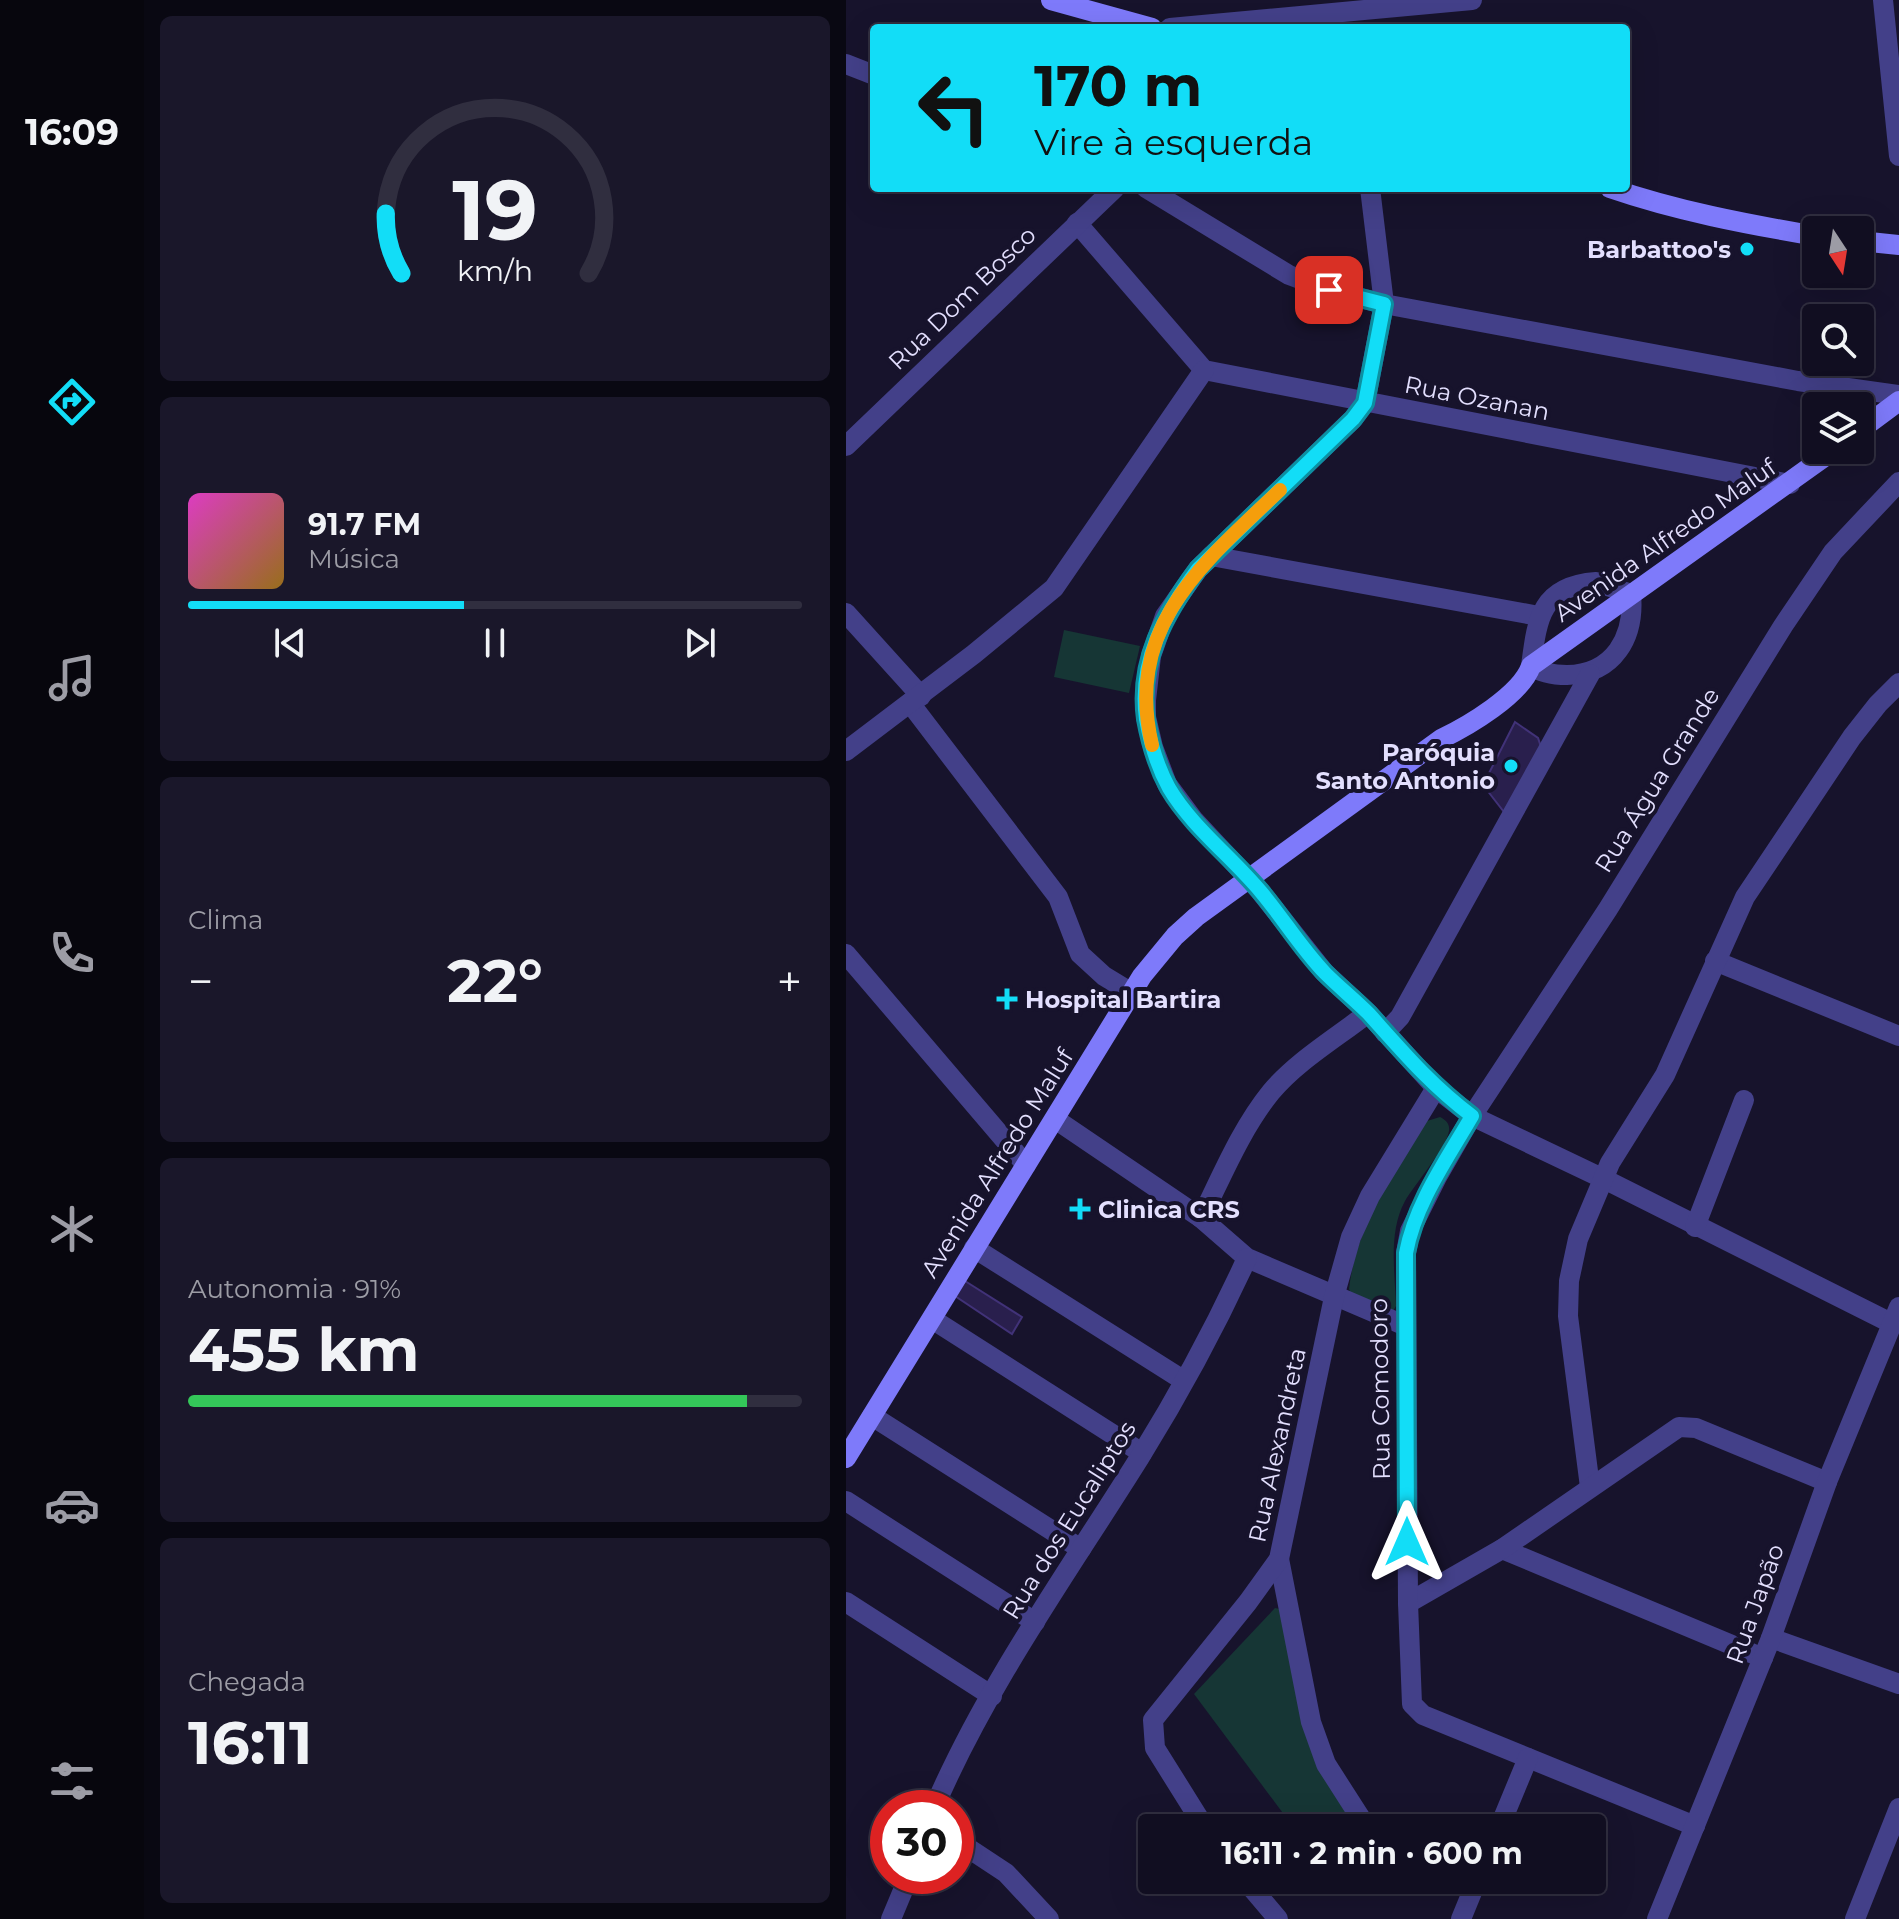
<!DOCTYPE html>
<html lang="pt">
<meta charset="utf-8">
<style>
body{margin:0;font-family:Montserrat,sans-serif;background:#1a172a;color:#f1f3f6;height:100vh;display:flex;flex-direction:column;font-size:30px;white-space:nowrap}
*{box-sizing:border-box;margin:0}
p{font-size:26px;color:#9c9ca5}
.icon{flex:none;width:44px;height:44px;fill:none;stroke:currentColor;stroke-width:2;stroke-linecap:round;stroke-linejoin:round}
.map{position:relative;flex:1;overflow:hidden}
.panel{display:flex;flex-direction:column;gap:16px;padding:16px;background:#090812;width:702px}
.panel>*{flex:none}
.banner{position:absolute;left:24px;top:24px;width:760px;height:168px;border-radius:8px;box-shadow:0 8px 32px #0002,0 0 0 2px #302e3f;background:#12ddf7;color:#111;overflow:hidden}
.needle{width:52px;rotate:168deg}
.controls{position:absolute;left:956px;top:216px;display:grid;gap:16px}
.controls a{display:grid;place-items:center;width:72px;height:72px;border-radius:8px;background:#110e21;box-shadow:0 8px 32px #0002,0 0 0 2px #302e3f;font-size:40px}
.speed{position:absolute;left:24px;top:1790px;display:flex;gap:16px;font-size:40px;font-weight:700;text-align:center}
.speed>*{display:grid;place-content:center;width:104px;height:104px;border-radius:50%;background:#110e21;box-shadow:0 8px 32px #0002,0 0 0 2px #302e3f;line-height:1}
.speed .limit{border:12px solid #d22;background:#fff;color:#111}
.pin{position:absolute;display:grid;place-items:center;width:68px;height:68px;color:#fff;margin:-34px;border-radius:16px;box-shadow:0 4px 12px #0006}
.me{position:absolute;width:88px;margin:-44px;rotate:0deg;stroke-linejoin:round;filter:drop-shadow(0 0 6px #0008)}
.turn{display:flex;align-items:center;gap:28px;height:168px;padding:0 32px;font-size:36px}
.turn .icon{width:104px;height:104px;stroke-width:2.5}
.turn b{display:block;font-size:56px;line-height:68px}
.big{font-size:60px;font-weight:700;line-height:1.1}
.panel .widget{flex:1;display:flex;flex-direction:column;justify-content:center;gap:12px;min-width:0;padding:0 28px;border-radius:12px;background:#1a172a}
.panel .dial{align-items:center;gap:0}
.dial svg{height:208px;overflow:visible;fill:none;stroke:#302e3f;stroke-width:7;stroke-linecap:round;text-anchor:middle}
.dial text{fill:#f1f3f6;stroke:none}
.song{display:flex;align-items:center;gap:24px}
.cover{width:96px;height:96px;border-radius:12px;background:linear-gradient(135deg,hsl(310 70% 55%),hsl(40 70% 35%))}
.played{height:8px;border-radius:4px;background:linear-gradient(90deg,#12ddf7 45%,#302e3f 45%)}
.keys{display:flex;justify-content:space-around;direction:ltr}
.heat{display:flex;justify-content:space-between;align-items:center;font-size:44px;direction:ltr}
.charge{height:12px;border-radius:6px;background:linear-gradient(90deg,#34c759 91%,#302e3f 0)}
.trip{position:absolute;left:292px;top:1814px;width:468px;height:80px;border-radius:8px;background:#110e21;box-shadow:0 8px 32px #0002,0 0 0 2px #302e3f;font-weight:700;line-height:80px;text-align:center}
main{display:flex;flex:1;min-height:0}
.menu{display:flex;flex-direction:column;width:144px;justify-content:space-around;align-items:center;background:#07060d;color:#9c9ca5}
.menu .icon{width:56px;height:56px}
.menu .on{color:#12ddf7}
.menu b{font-size:36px;color:#f1f3f6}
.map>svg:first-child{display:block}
</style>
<main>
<nav class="menu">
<b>16:09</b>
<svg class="icon on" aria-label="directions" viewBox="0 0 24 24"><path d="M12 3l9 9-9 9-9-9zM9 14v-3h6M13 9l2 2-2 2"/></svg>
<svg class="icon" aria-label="music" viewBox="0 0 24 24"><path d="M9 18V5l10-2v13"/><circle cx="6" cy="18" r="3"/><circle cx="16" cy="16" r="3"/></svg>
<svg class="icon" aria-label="phone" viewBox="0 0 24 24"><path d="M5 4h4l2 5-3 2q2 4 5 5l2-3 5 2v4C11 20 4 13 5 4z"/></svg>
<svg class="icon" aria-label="climate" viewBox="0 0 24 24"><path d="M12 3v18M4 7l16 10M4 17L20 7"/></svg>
<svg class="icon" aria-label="car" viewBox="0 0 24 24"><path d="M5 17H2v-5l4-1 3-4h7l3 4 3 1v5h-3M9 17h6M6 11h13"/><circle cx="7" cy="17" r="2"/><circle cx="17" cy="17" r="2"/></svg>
<svg class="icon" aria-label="filters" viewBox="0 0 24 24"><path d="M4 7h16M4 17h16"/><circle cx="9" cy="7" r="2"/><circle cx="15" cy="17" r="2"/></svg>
</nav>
<section class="panel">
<div class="widget dial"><svg viewBox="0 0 100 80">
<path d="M14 69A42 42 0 1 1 86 69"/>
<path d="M14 69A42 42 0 0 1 8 46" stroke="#12ddf7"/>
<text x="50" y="56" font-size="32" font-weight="700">19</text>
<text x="50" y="72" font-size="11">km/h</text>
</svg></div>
<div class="widget">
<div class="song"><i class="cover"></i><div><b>91.7 FM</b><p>Música</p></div></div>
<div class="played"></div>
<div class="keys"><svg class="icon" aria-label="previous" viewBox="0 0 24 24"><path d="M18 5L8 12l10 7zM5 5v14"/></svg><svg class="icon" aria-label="pause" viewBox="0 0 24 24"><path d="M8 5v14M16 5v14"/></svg><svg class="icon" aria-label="next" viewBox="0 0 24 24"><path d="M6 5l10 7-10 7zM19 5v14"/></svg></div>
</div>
<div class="widget"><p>Clima</p>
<div class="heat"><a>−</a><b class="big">22°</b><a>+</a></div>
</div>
<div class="widget"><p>Autonomia · 91%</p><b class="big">455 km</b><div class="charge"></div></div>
<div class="widget"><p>Chegada</p><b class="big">16:11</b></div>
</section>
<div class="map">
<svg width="1053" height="1919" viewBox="0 0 1053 1919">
<rect width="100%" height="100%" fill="#17132c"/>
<g fill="#163635">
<polygon points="218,630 294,646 283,693 208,677"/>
<path d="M594 1117C600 1120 604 1124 603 1131 600 1148 569 1184 559 1201 542 1232 549 1272 550 1306L547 1311 505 1294 503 1289C510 1225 548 1174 581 1121Z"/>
<polygon points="429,1608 434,1609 503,1813 488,1828 448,1828 348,1694"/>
</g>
<g fill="#291f4d" stroke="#413278" stroke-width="2">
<polygon points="669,722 692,738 695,747 658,812 637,785"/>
<polygon points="119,1281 176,1317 166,1334 109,1296"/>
</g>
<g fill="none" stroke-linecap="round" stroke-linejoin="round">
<g stroke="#434089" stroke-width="20">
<polyline points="324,28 626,0"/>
<polyline points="0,64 28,75"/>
<polyline points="300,188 443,275 483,290 538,304 952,381 1053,395"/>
<polyline points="524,188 538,304 519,403 507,419 352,569 319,616 305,656 300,700 300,717 307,747 321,784 347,819 414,891 478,972 522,1013 590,1088 626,1116 758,1179 1047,1324"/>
<polyline points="231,223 358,370 944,484"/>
<polyline points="365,556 693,616"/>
<path d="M750 582 785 594C789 637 768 674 721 675 709 675 695 673 685 666 691 620 694 586 750 582Z"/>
<polyline points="0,613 75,696"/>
<polyline points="64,703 212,897 234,954 258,976 286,993"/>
<polyline points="0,751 128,654 208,588 358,370"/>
<polyline points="0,954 180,1165"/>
<polyline points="869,961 1053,1036"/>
<polyline points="539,1033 554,1017 744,674"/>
<polyline points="209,1119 355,1218 401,1258 560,1326"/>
<path d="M355 1218C376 1176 395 1129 425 1092 451 1061 490 1038 522 1013"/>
<polyline points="849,1227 898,1100"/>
<polyline points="128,1248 337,1380"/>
<polyline points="86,1319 296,1453"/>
<polyline points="26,1416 235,1549"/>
<polyline points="744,1487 722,1316 723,1281 732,1239 764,1163 819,1075 899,897 1006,737 1032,704 1053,683"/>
<polyline points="0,1501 189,1622"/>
<polyline points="656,1549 917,1658"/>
<polyline points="433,1559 465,1722 480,1764 521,1828"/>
<polyline points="0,1602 146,1696"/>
<polyline points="562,1603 656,1549 833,1427 850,1428 981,1482"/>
<polyline points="925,1638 1053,1684"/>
<path d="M88 1808C140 1686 224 1569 294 1457 333 1394 370 1326 401 1258"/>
<polyline points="849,1826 577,1715 566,1704 562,1603 560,1253 564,1231 591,1177 626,1116 762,909 937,626 987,552 1053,482"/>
<polyline points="359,1828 309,1748 307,1720 402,1602 433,1559 488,1297 505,1237 524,1196 590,1088"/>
<polyline points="653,1828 682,1758"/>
<polyline points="110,1840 160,1873 203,1919"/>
<polyline points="399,1880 432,1919"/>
<polyline points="45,1919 63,1876"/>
<polyline points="615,1919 631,1880"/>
<polyline points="1009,1919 1053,1808"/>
</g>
<g stroke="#434089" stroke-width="20">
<polyline points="1037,0 1053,156"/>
<polyline points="0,446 269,188"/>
<polyline points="811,1919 925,1638 981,1482 1053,1307"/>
</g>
<g stroke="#7e7afa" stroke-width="20">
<polyline points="205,0 306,28"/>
<path d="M764 188C831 211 900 224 970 236"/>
<polyline points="1014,241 1053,245"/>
<polyline points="1014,430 1053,401"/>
<path d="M0 1458 296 976 329 936 350 917 595 739C622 726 675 695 685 666L988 450"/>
</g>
</g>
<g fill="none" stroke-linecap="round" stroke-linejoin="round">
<g stroke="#0c90a1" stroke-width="20">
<path id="route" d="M483 290 538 304 519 403 507 419 352 569C319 613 292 661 300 719 304 741 312 768 323 788 346 827 386 857 415 892 437 918 455 948 479 973 493 987 509 1000 523 1014 558 1053 584 1084 626 1116 601 1159 569 1204 560 1253L561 1542"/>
</g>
<use href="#route" stroke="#12ddf7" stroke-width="14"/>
<path stroke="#f59e0b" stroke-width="14" d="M306 745C278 627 356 564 434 490"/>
</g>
<g fill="#12ddf7" stroke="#17132c" stroke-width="3">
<circle cx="901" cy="249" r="8"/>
<circle cx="665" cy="766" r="8"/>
<path d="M157 987h8v8h8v8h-8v8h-8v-8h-8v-8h8z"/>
<path d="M230 1197h8v8h8v8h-8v8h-8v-8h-8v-8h8z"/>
</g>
<g text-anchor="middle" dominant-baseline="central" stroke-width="8" stroke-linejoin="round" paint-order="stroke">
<g font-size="24" font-weight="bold" fill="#e3dffe" stroke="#17132c" text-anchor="end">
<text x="885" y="249">Barbattoo's</text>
<text x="649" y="752">Paróquia<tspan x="649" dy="28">Santo Antonio</tspan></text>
<text x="179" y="999" text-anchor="start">Hospital Bartira</text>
<text x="252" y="1209" text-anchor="start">Clinica CRS</text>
</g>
<g font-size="24" fill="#e3dffe" stroke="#17132c">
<text transform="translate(116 298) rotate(-44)">Rua Dom Bosco</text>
<text transform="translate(631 398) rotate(11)">Rua Ozanan</text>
<text transform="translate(819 540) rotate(-35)">Avenida Alfredo Maluf</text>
<text transform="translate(811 780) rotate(-58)">Rua Água Grande</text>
<text transform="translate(151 1163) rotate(-58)">Avenida Alfredo Maluf</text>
<text transform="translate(534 1389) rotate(-91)">Rua Comodoro</text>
<text transform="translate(431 1445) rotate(-78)">Rua Alexandreta</text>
<text transform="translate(223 1520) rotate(-58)">Rua dos Eucaliptos</text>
<text transform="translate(909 1604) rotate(-70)">Rua Japão</text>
</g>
</g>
</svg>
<div class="controls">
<a><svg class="needle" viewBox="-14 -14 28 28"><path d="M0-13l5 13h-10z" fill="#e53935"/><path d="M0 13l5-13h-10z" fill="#9c9ca5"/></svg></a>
<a><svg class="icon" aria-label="search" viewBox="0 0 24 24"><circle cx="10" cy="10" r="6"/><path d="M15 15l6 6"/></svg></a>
<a><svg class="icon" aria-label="layers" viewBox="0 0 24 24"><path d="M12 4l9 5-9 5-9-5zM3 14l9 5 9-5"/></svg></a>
</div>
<div class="speed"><div class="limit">30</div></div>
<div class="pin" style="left:483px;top:290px;background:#d93025"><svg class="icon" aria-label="arrive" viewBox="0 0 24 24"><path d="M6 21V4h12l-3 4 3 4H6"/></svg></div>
<svg class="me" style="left:561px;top:1542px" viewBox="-20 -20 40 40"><path d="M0-17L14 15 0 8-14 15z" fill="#12ddf7" stroke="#fff" stroke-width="4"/></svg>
<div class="trip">16:11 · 2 min · 600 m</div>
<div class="banner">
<div class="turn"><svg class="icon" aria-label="left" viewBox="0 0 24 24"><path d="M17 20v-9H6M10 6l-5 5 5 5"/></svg><div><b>170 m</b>Vire à esquerda</div></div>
</div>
</div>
</main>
